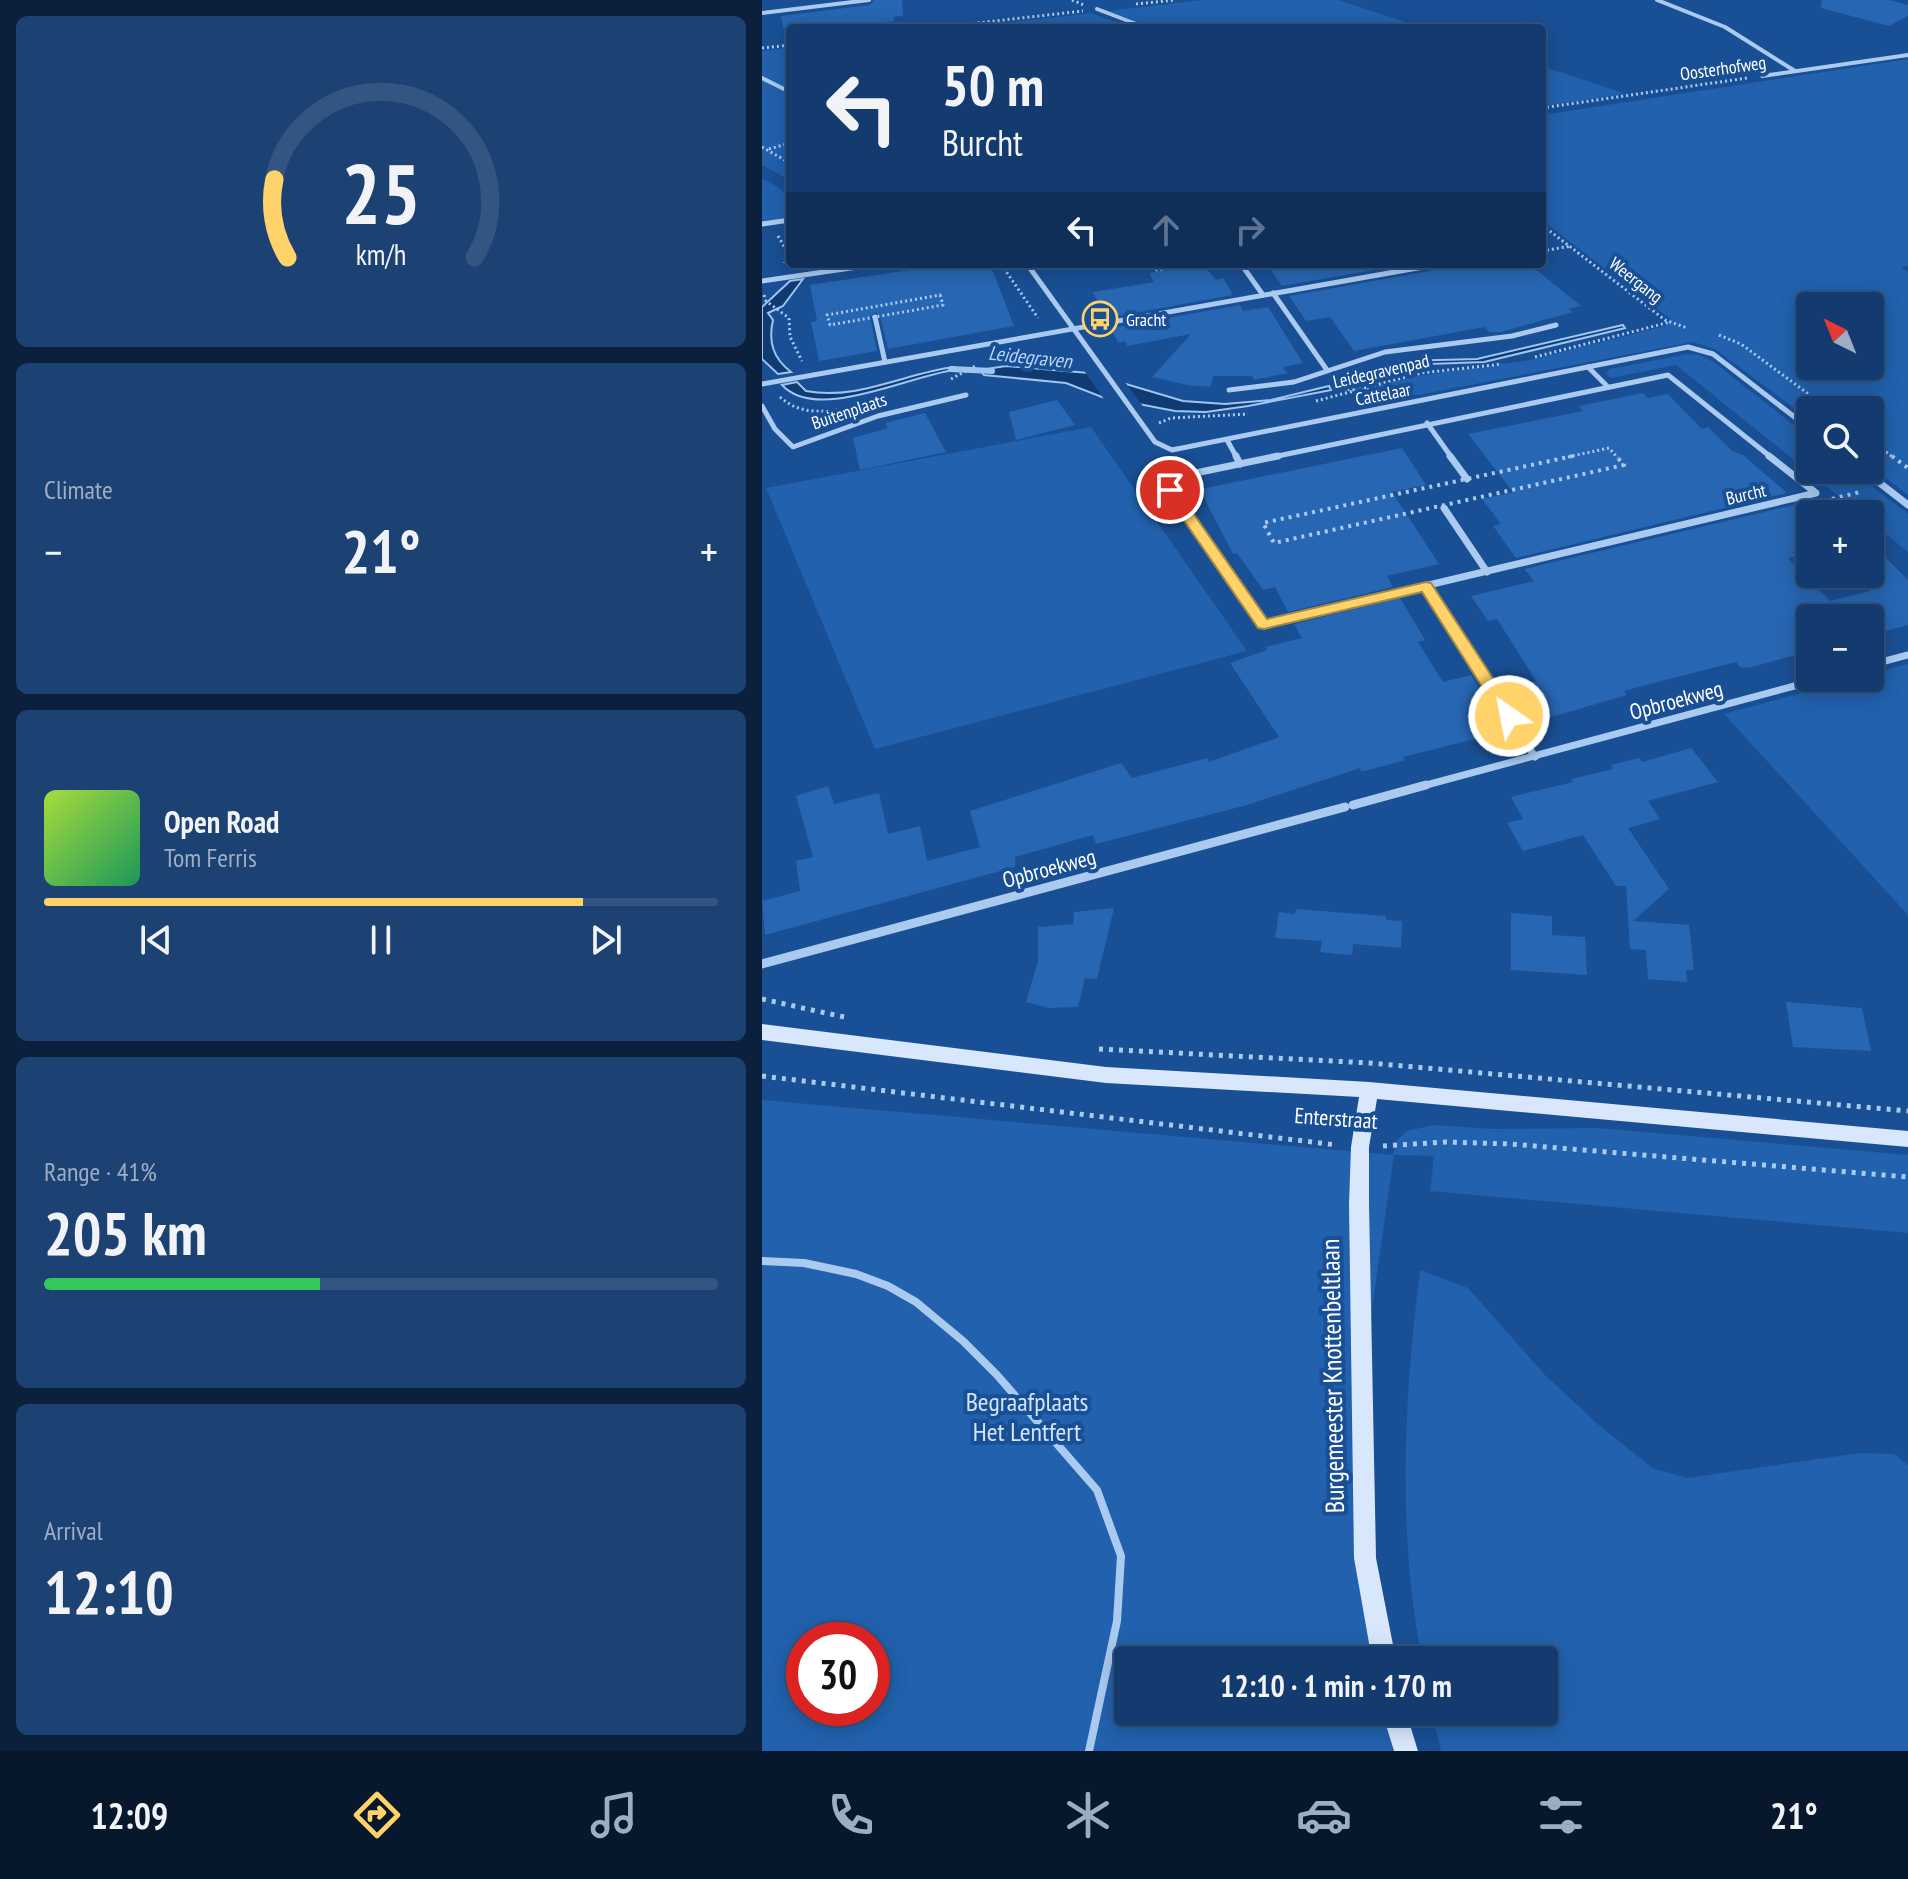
<!DOCTYPE html>
<meta charset="utf-8">
<style>
body{margin:0;font-family:"PT Sans Narrow",sans-serif;background:#1c4274;color:#f1f3f6;height:100vh;display:flex;flex-direction:column;font-size:30px;white-space:nowrap}
*{box-sizing:border-box;margin:0}
p{font-size:26px;color:#9dadc3}
.icon{flex:none;width:44px;height:44px;fill:none;stroke:currentColor;stroke-width:2;stroke-linecap:round;stroke-linejoin:round}
.map{position:relative;flex:1;overflow:hidden}
.sheet{display:flex;flex-direction:column;gap:16px;padding:16px;background:#0a203d;width:762px}
.sheet>*{flex:none}
.hud{position:absolute;left:24px;top:24px;width:760px;height:244px;border-radius:8px;box-shadow:0 4px 20px #0003,0 0 0 2px #325582;background:#133b6f;color:#f1f3f6;overflow:hidden}
.needle{width:52px;rotate:317deg}
.tools{position:absolute;left:1034px;top:292px;display:grid;gap:16px}
.tools a{display:grid;place-items:center;width:88px;height:88px;border-radius:8px;background:#133b6f;box-shadow:0 4px 20px #0003,0 0 0 2px #325582;font-size:40px}
.speed{position:absolute;left:24px;top:1622px;display:flex;gap:16px;font-size:40px;font-weight:700;text-align:center}
.speed>*{display:grid;place-content:center;width:104px;height:104px;border-radius:50%;background:#133b6f;box-shadow:0 4px 20px #0003,0 0 0 2px #325582;line-height:1}
.speed .limit{border:12px solid #d22;background:#fff;color:#111}
.pin{position:absolute;display:grid;place-items:center;width:68px;height:68px;color:#fff;margin:-34px;border:4px solid #fff;border-radius:50%;box-shadow:0 2px 8px #0007}
.me{position:absolute;width:88px;margin:-44px;rotate:327deg;stroke-linejoin:round;filter:drop-shadow(0 0 6px #0008)}
.turn{display:flex;align-items:center;gap:28px;height:168px;padding:0 24px;font-size:36px}
.turn .icon{width:104px;height:104px;stroke-width:2.5}
.turn b{display:block;font-size:56px;line-height:68px}
.lanes{display:flex;align-items:center;height:76px;padding:0 24px;background:#0003;justify-content:center;gap:40px;direction:ltr}
.lanes .off{opacity:.35}
.big{font-size:60px;font-weight:800;line-height:1.1}
.sheet .tile{flex:1;display:flex;flex-direction:column;justify-content:center;gap:12px;min-width:0;padding:0 28px;border-radius:12px;background:#1c4274}
.sheet .dial{align-items:center;gap:0}
.dial svg{height:208px;overflow:visible;fill:none;stroke:#325582;stroke-width:7;stroke-linecap:round;text-anchor:middle}
.dial text{fill:#f1f3f6;stroke:none}
.song{display:flex;align-items:center;gap:24px}
.cover{width:96px;height:96px;border-radius:12px;background:linear-gradient(135deg,hsl(80 70% 55%),hsl(150 70% 35%))}
.played{height:8px;border-radius:4px;background:linear-gradient(90deg,#ffd369 80%,#325582 80%)}
.keys{display:flex;justify-content:space-around;direction:ltr}
.heat{display:flex;justify-content:space-between;align-items:center;font-size:44px;direction:ltr}
.charge{height:12px;border-radius:6px;background:linear-gradient(90deg,#34c759 41%,#325582 0)}
.trip{position:absolute;left:352px;top:1646px;width:444px;height:80px;border-radius:8px;background:#133b6f;box-shadow:0 4px 20px #0003,0 0 0 2px #325582;font-weight:800;line-height:80px;text-align:center}
.dock{display:flex;height:128px;justify-content:space-around;align-items:center;background:#08182c;color:#9dadc3}
.dock .icon{width:56px;height:56px}
.dock .selected{color:#ffd369}
.dock b{font-size:36px;color:#f1f3f6}
main{display:flex;flex:1;min-height:0}
.map>svg:first-child{display:block}
</style>
<main>
<section class="sheet">
<div class="tile dial"><svg viewBox="0 0 100 80">
<path d="M14 69A42 42 0 1 1 86 69"/>
<path d="M14 69A42 42 0 0 1 9 39" stroke="#ffd369"/>
<text x="50" y="56" font-size="32" font-weight="700">25</text>
<text x="50" y="72" font-size="11">km/h</text>
</svg></div>
<div class="tile"><p>Climate</p>
<div class="heat"><a>−</a><b class="big">21°</b><a>+</a></div>
</div>
<div class="tile">
<div class="song"><i class="cover"></i><div><b>Open Road</b><p>Tom Ferris</p></div></div>
<div class="played"></div>
<div class="keys"><svg class="icon" aria-label="previous" viewBox="0 0 24 24"><path d="M18 5L8 12l10 7zM5 5v14"/></svg><svg class="icon" aria-label="pause" viewBox="0 0 24 24"><path d="M8 5v14M16 5v14"/></svg><svg class="icon" aria-label="next" viewBox="0 0 24 24"><path d="M6 5l10 7-10 7zM19 5v14"/></svg></div>
</div>
<div class="tile"><p>Range · 41%</p><b class="big">205 km</b><div class="charge"></div></div>
<div class="tile"><p>Arrival</p><b class="big">12:10</b></div>
</section>
<div class="map">
<svg width="1146" height="1751" viewBox="0 0 1146 1751">
<rect width="100%" height="100%" fill="#194f94"/>
<g fill="#2161ad" fill-rule="evenodd">
<polygon points="440,0 576,0 662,28 393,28 346,11"/>
<polygon points="329,13 369,28 196,28"/>
<polygon points="28,47 28,180 0,165 0,51"/>
<path d="M1146 59V266L1139 267 1146 272V495L1108 466V410H1048V420L953 349 931 342 656 395 648 394 637 386 606 388 656 376 769 360 903 326 908 319 780 220V115ZM1048 306H1108V366H1048Z"/>
<polygon points="780,66 864,94 780,106"/>
<path d="M0 179C20 187 31 197 27 219L0 223Z"/>
<polygon points="925,354 938,355 953,363 1048,438 1048,470 1089,470 1146,514 1146,552 1108,521 1108,514 1099,514 914,365 849,378 844,373 848,369"/>
<polygon points="329,427 485,651 113,749 4,488"/>
<polygon points="1146,664 1146,915 962,714 1094,678 1108,678 1108,674"/>
<path d="M0 1100 631 1155 635 1140 645 1131 672 1125 730 1129 836 1128 1146 1155V1233L668 1191 672 1156 632 1155 604 1351 612 1660H366V1712H623L631 1751H0ZM42 1640H110V1708H42Z"/>
<path d="M658 1270 706 1288 784 1376 838 1426 892 1469 926 1478 1097 1453 1132 1454 1146 1465V1751H679L670 1712H782V1660H660C635 1532 642 1398 658 1270Z"/>
</g>
<g fill="#103a72" stroke="#9cc5f2" stroke-width="2">
<path d="M41 279 21 306 6 313 11 320C6 342 11 358 29 372L16 374 0 359V307L28 281Z"/>
<polygon points="861,325 863,328 722,362 639,365 584,383 581,381 639,361 715,359"/>
<polygon points="244,366 327,373 421,401 463,404 509,400 567,386 569,390 486,406 444,412 413,411 340,397 304,383 222,375 218,370"/>
<path d="M192 367 198 369C152 373 56 424 20 385L35 382 44 391C95 401 143 373 192 367Z"/>
</g>
<polygon fill="#194f94" points="321,369 360,378 383,409 344,402"/>
<g fill="none" stroke-linecap="round" stroke-linejoin="round">
<polyline stroke="#9cc5f2" stroke-width="6" points="189,369 230,371"/>
</g>
<g fill="#2766b2">
<polygon points="112,0 140,0 141,16 131,17 133,21 92,25 91,22 21,28 19,16 108,5"/>
<polygon points="1060,0 1127,0 1146,5 1146,16 1127,26 1059,8"/>
<polygon points="228,264 252,326 126,349 118,316 113,312 108,317 115,351 57,361 49,322 55,321 48,285 181,265"/>
<polygon points="441,264 454,280 461,278 471,295 344,318 331,292 392,282 387,273"/>
<polygon points="535,264 646,264 520,286 508,269"/>
<polygon points="683,264 707,264 707,268 767,264 819,306 806,309 811,312 739,332 727,332 723,327 592,351 568,317 544,321 527,296 679,269"/>
<polygon points="478,305 481,311 506,307 541,363 521,367 525,373 492,380 490,376 451,376 449,387 425,385 390,377 429,334 365,346 363,341 356,343 349,328"/>
<polygon points="881,393 886,398 906,394 940,429 946,427 970,451 981,455 1025,493 754,558 731,526 739,524 720,499 751,492 706,434 821,411 817,406"/>
<polygon points="295,400 313,425 254,440 247,412"/>
<polygon points="163,413 184,452 98,470 91,438 126,428 123,423"/>
<polygon points="640,448 664,485 630,492 677,564 625,576 631,587 526,612 513,587 501,590 475,553 471,554 441,496 439,489"/>
<polygon points="1036,504 1048,516 1048,548 1030,552 1034,556 1026,558 1068,601 1108,591 1108,542 1146,580 1146,625 1117,633 1108,624 1108,618 1048,618 1048,651 989,667 979,668 974,662 907,679 862,691 865,695 779,720 756,686 774,681 735,619 726,621 709,596 772,581 762,569"/>
<polygon points="638,598 663,640 656,642 681,682 709,675 732,711 720,715 732,734 641,757 643,760 599,772 598,768 485,805 334,844 331,835 253,857 253,867 3,935 0,901 38,891 34,861 51,857 34,796 66,786 72,804 117,793 126,834 158,826 165,861 218,847 208,811 359,763 370,778 445,758 447,762 517,737 468,663 505,650 503,647 540,638 532,624"/>
<polygon points="929,748 956,782 886,801 898,819 866,828 907,889 871,921 927,925 932,970 924,970 925,982 886,979 884,950 868,949 864,886 854,886 821,835 761,851 745,823 761,819 749,797 811,782 809,779 851,769 849,765 877,758 880,762"/>
<polygon points="352,908 335,979 323,978 316,1007 287,1008 264,1002 276,961 276,927 311,924 312,912"/>
<polygon points="534,909 624,916 624,920 640,921 639,948 591,944 590,955 575,954 558,952 560,941 513,938 517,912 533,914"/>
<polygon points="749,913 790,916 790,935 823,937 825,975 749,970"/>
<polygon points="1024,1002 1100,1008 1109,1051 1031,1047"/>
</g>
<g fill="none" stroke-linecap="round" stroke-linejoin="round">
<g stroke="#aacaf0" stroke-width="3" stroke-dasharray="2 3" stroke-linecap="butt">
<polyline points="310,0 322,5"/>
<polyline points="374,4 413,0"/>
<polyline points="171,28 321,11"/>
<polyline points="0,48 28,45"/>
<polyline points="780,108 985,78"/>
<polyline points="0,147 28,163"/>
<polyline points="7,149 28,143"/>
<polyline points="780,225 903,320 925,328"/>
<polyline points="16,236 26,253 22,263"/>
<polyline points="780,251 809,246"/>
<polyline points="239,264 276,318"/>
<polyline points="392,264 395,270 430,264"/>
<polyline points="2,295 4,301 27,318 28,337 40,361"/>
<polygon points="178,295 181,305 68,325 65,315"/>
<polyline points="957,335 979,344 1068,410"/>
<polyline points="275,354 306,360"/>
<polyline points="773,357 908,322"/>
<polyline points="189,379 215,365"/>
<polyline points="576,386 589,390 613,389"/>
<path d="M18 397C36 413 56 413 79 409"/>
<polyline points="554,401 659,373 740,364"/>
<polyline points="397,423 409,418 486,414"/>
<polyline points="1108,440 1132,458"/>
<polyline points="801,458 847,448 856,458"/>
</g>
<g stroke="#aacaf0" stroke-width="4" stroke-dasharray="3 5" stroke-linecap="butt">
<polyline points="811,456 501,523 512,543 862,465 854,456"/>
<polyline points="1130,456 1146,468"/>
<polyline points="1072,470 1084,479"/>
<polyline points="1070,499 1098,492"/>
</g>
<g stroke="#aacaf0" stroke-width="5" stroke-dasharray="4 6" stroke-linecap="butt">
<polyline points="0,999 82,1017"/>
<polyline points="337,1049 608,1063 1146,1111"/>
<polyline points="0,1076 575,1145"/>
<polyline points="621,1146 684,1142 749,1144 1146,1177"/>
</g>
<polyline stroke="#aacaf0" stroke-width="8" points="0,1261 42,1263 94,1274 126,1286 154,1302 201,1341 235,1375 335,1490 359,1556 355,1621 327,1751"/>
<g stroke="#aacaf0" stroke-width="4">
<polyline points="895,0 963,27 1033,71"/>
<polyline points="335,9 385,28"/>
<polyline points="0,13 107,0"/>
<polyline points="1000,76 1146,55"/>
<polyline points="0,78 28,92"/>
</g>
<g stroke="#aacaf0" stroke-width="5">
<polyline points="0,224 28,220"/>
<polyline points="265,264 393,442 410,450 926,347 951,354 1048,429"/>
<polyline points="479,264 501,295"/>
<polyline points="0,281 116,264"/>
<polyline points="511,293 565,370"/>
<polyline points="113,317 123,362"/>
<polyline points="826,367 846,387"/>
<polyline points="0,384 678,264"/>
<polyline points="467,390 532,382 623,352 750,336 794,325"/>
<polyline points="0,406 13,429 31,447 116,416 204,395"/>
<polyline points="665,423 690,458"/>
<polyline points="465,440 475,458"/>
<polyline points="506,458 906,375 1010,458"/>
</g>
<g stroke="#aacaf0" stroke-width="7">
<polyline points="474,456 478,464"/>
<polyline points="516,456 414,477 406,484 502,624 1054,493 1007,456"/>
<polyline points="688,456 705,479"/>
<polyline points="1101,470 1146,505"/>
<polyline points="682,508 725,572"/>
<polyline points="664,587 773,757"/>
<polyline points="1108,665 1146,655"/>
<polyline points="657,787 1062,678"/>
</g>
<g stroke="#aacaf0" stroke-width="9">
<polyline points="591,805 664,785"/>
<polyline points="0,964 583,807"/>
</g>
<g fill="#d8e7fb" fill-rule="evenodd">
<polygon points="0,1024 344,1067 607,1082 1146,1131 1146,1147 615,1099 607,1147 607,1204 614,1558 634,1660 610,1660 592,1558 587,1204 589,1147 597,1097 344,1083 0,1040"/>
<polygon points="620,1712 644,1712 656,1751 632,1751"/>
</g>
</g>
<polygon fill="#ffd369" stroke="#a68944" stroke-width="2" points="408,486 413,487 505,619 664,582 669,583 753,712 753,720 741,720 660,592 502,629 496,628 401,490"/>
<defs>
<g id="bus-ring" transform="scale(1.8)"><circle r="9.5" fill="#194f94" stroke="#ffd369" stroke-width="1.5"/><path d="M-5-6H5V4H4V6H2V4H-2V6H-4V4H-5ZM-3.5-4V0h7V-4ZM-3.5 1.2v1.5H-2V1.2ZM2 1.2v1.5H3.5V1.2Z" fill="#ffd369"/></g>
</defs>
<g fill-rule="evenodd">
<use href="#bus-ring" x="338" y="319"/>
</g>
<g text-anchor="middle" dominant-baseline="central" stroke-width="8" stroke-linejoin="round" paint-order="stroke">
<g font-size="18" fill="#fff" stroke="#194f94">
<text transform="translate(961 68) rotate(-8)">Oosterhofweg</text>
<text transform="translate(874 280) rotate(38)">Weergang</text>
<text transform="translate(619 371) rotate(-13)">Leidegravenpad</text>
<text transform="translate(621 394) rotate(-11)">Cattelaar</text>
<text transform="translate(87 411) rotate(-19)">Buitenplaats</text>
<text transform="translate(984 494) rotate(-13)">Burcht</text>
</g>
<g font-size="18" fill="#fff" stroke="#194f94" text-anchor="start">
<text x="364" y="319">Gracht</text>
</g>
<g font-size="20" font-style="italic" fill="#b6d4f7" stroke="#194f94">
<text transform="translate(268 357) rotate(6)">Leidegraven</text>
</g>
<g font-size="22" fill="#fff" stroke="#194f94">
<text transform="translate(914 700) rotate(-15)">Opbroekweg</text>
<text transform="translate(287 868) rotate(-15)">Opbroekweg</text>
<text transform="translate(574 1118) rotate(4)">Enterstraat</text>
</g>
<g font-size="26" fill="#fff" stroke="#194f94">
<text transform="translate(570 1376) rotate(-91)">Burgemeester Knottenbeltlaan</text>
</g>
<g font-size="26" fill="#d1e4fb" stroke="#194f94">
<text x="265" y="1401">Begraafplaats<tspan x="265" dy="30">Het Lentfert</tspan></text>
</g>
</g>
</svg>
<div class="tools">
<a><svg class="needle" viewBox="-14 -14 28 28"><path d="M0-13l5 13h-10z" fill="#e53935"/><path d="M0 13l5-13h-10z" fill="#9dadc3"/></svg></a>
<a><svg class="icon" aria-label="search" viewBox="0 0 24 24"><circle cx="10" cy="10" r="6"/><path d="M15 15l6 6"/></svg></a>
<a>+</a>
<a>−</a>
</div>
<div class="speed"><div class="limit">30</div></div>
<div class="pin" style="left:408px;top:490px;background:#d93025"><svg class="icon" aria-label="arrive" viewBox="0 0 24 24"><path d="M6 21V4h12l-3 4 3 4H6"/></svg></div>
<svg class="me" style="left:747px;top:716px" viewBox="-20 -20 40 40"><circle r="17" fill="#ffd369" stroke="#fff" stroke-width="3"/><path d="M0-11L8 9 0 5-8 9z" fill="#fff"/></svg>
<div class="trip">12:10 · 1 min · 170 m</div>
<div class="hud">
<div class="turn"><svg class="icon" aria-label="left" viewBox="0 0 24 24"><path d="M17 20v-9H6M10 6l-5 5 5 5"/></svg><div><b>50 m</b>Burcht</div></div>
<div class="lanes"><svg class="icon" aria-label="left" viewBox="0 0 24 24"><path d="M17 20v-9H6M10 6l-5 5 5 5"/></svg><svg class="icon off" aria-label="ahead" viewBox="0 0 24 24"><path d="M12 20V5M6 11l6-6 6 6"/></svg><svg class="icon off" aria-label="right" viewBox="0 0 24 24"><path d="M7 20v-9h11M14 6l5 5-5 5"/></svg></div>
</div>
</div>
</main>
<nav class="dock">
<b>12:09</b>
<svg class="icon selected" aria-label="directions" viewBox="0 0 24 24"><path d="M12 3l9 9-9 9-9-9zM9 14v-3h6M13 9l2 2-2 2"/></svg>
<svg class="icon" aria-label="music" viewBox="0 0 24 24"><path d="M9 18V5l10-2v13"/><circle cx="6" cy="18" r="3"/><circle cx="16" cy="16" r="3"/></svg>
<svg class="icon" aria-label="phone" viewBox="0 0 24 24"><path d="M5 4h4l2 5-3 2q2 4 5 5l2-3 5 2v4C11 20 4 13 5 4z"/></svg>
<svg class="icon" aria-label="climate" viewBox="0 0 24 24"><path d="M12 3v18M4 7l16 10M4 17L20 7"/></svg>
<svg class="icon" aria-label="car" viewBox="0 0 24 24"><path d="M5 17H2v-5l4-1 3-4h7l3 4 3 1v5h-3M9 17h6M6 11h13"/><circle cx="7" cy="17" r="2"/><circle cx="17" cy="17" r="2"/></svg>
<svg class="icon" aria-label="filters" viewBox="0 0 24 24"><path d="M4 7h16M4 17h16"/><circle cx="9" cy="7" r="2"/><circle cx="15" cy="17" r="2"/></svg>
<b>21°</b>
</nav>
